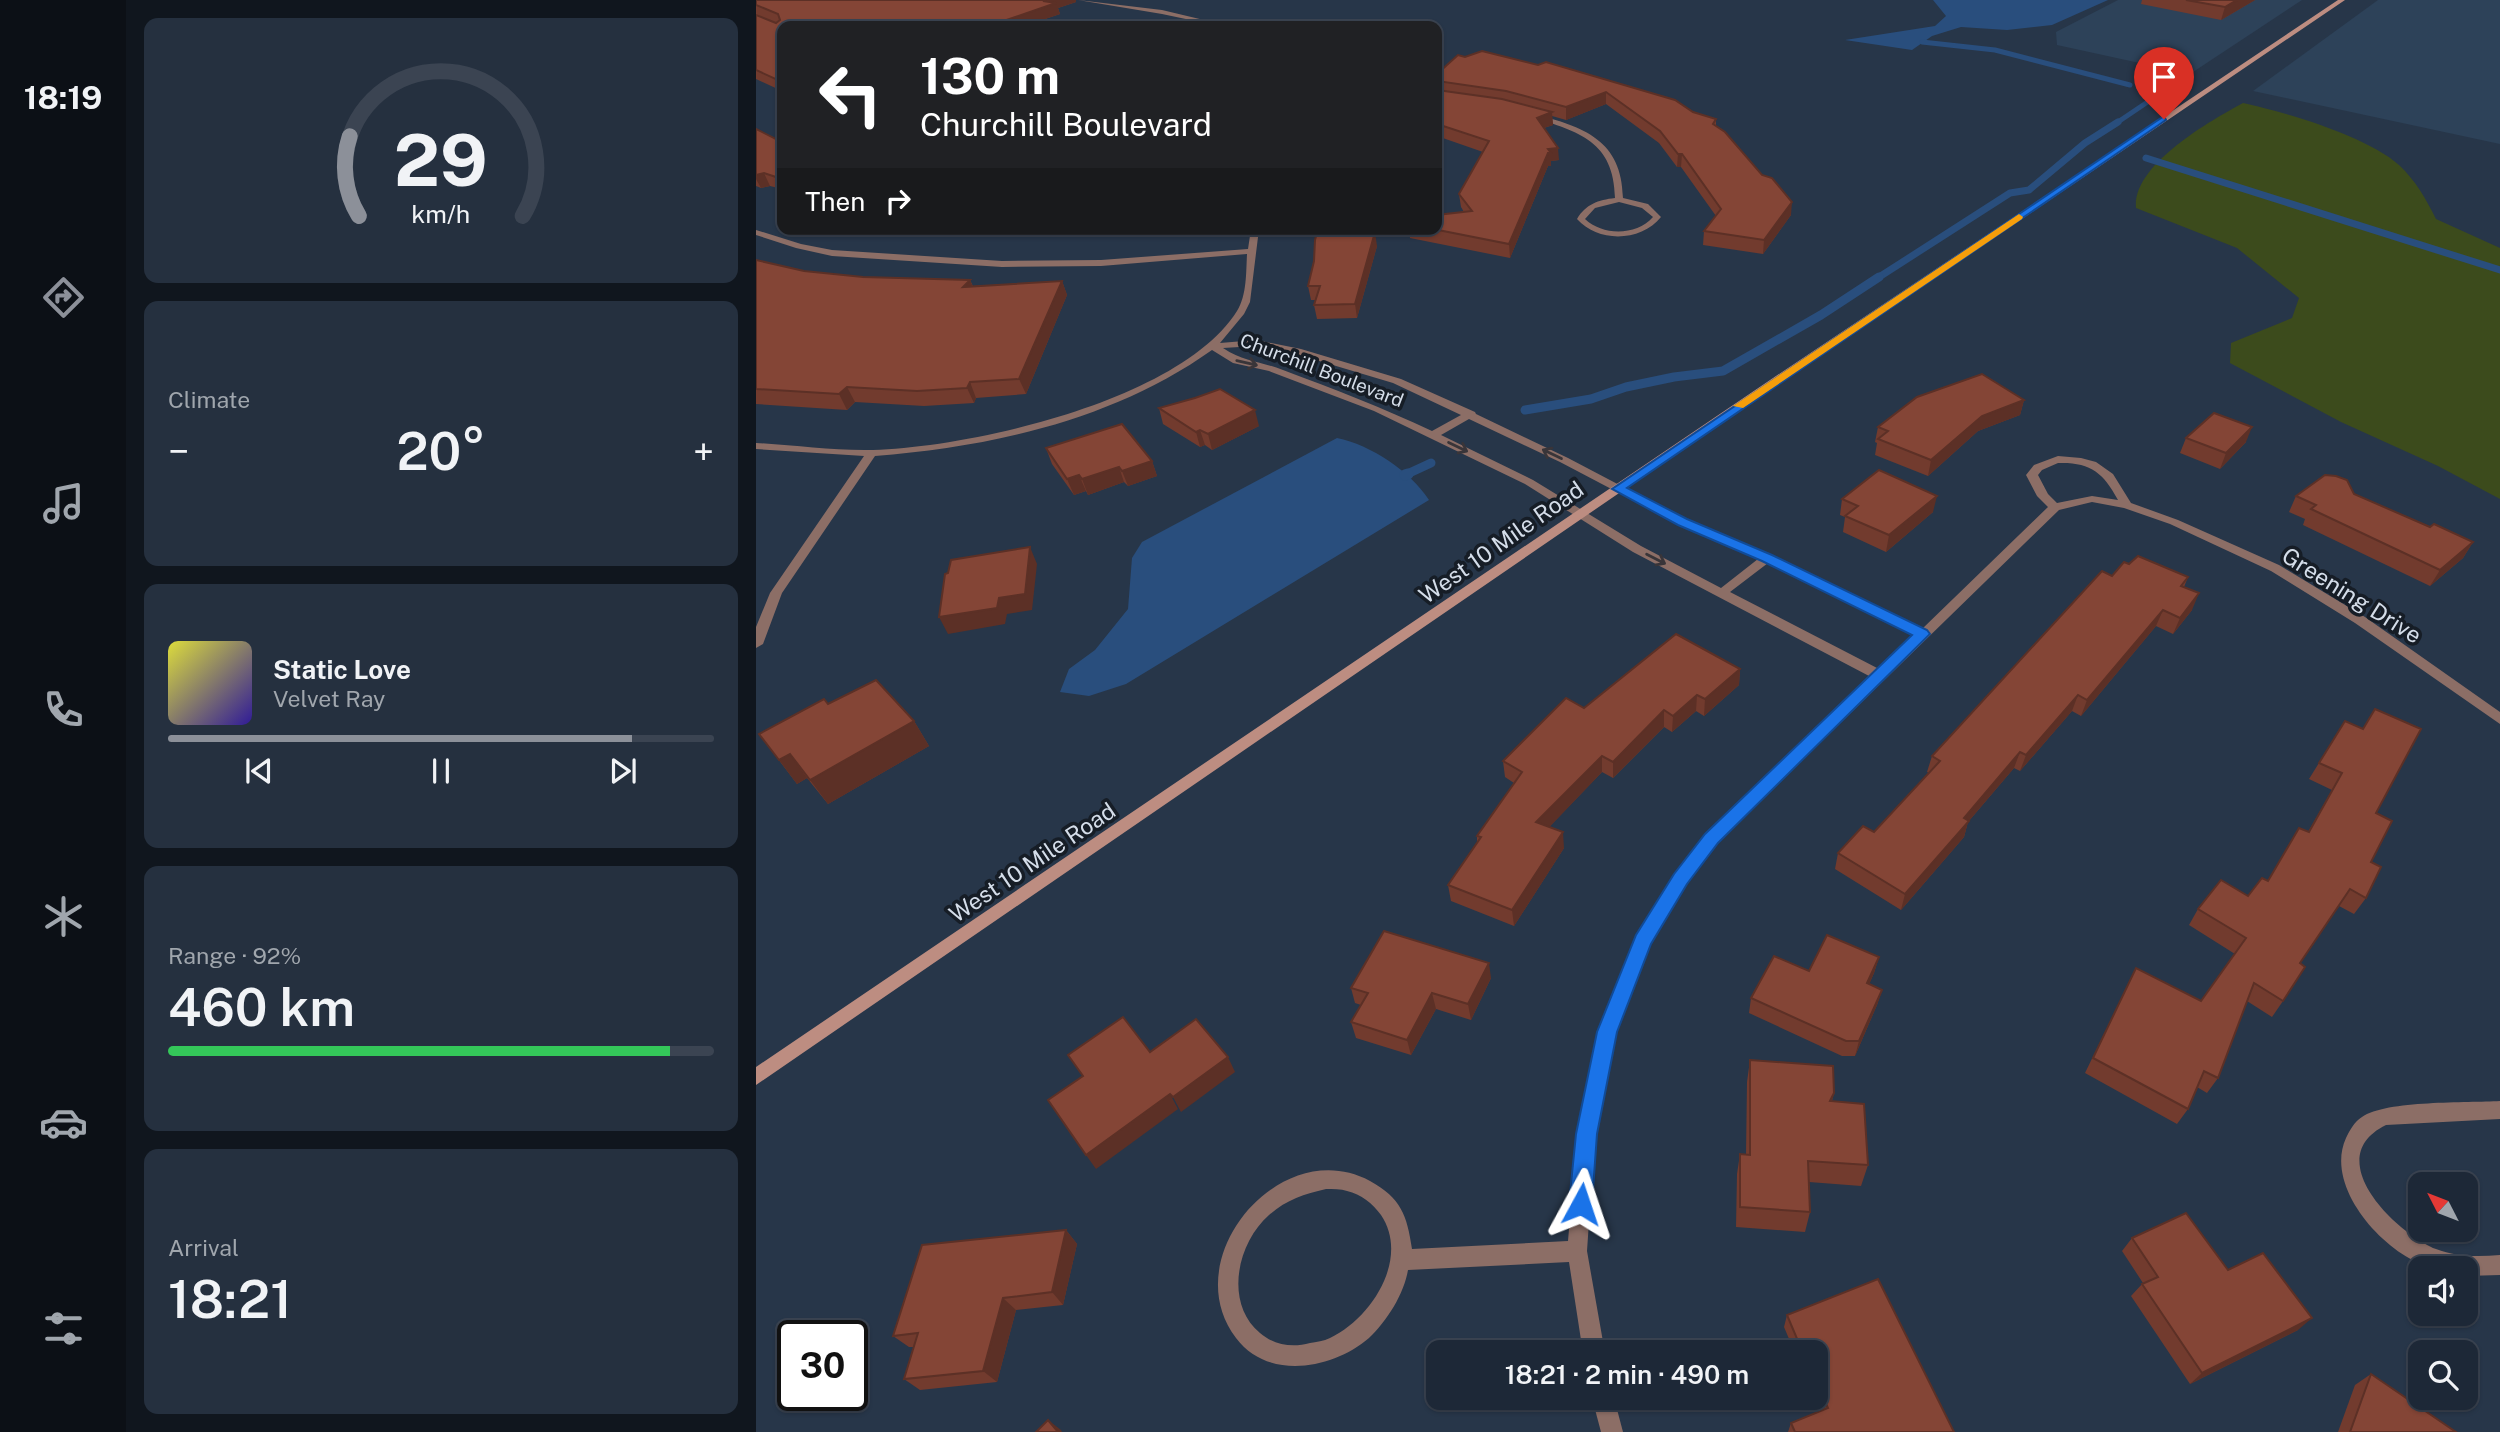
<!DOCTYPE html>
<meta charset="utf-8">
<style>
body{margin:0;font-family:"Public Sans",sans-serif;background:#25303f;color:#f1f3f6;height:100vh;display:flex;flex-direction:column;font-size:26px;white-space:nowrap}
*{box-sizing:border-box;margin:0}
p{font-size:23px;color:#a0a6ad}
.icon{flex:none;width:38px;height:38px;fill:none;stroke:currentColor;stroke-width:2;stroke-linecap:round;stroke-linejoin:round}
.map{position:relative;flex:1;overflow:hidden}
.details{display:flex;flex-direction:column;gap:18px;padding:18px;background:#10161e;width:630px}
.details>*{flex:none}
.guide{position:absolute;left:21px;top:21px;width:665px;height:214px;border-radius:14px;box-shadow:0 2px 5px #0004,0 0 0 2px #3b4452;background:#202124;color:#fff;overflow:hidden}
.needle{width:46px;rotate:312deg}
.controls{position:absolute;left:1652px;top:1172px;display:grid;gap:14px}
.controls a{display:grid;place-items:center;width:70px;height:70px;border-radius:14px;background:#1d2837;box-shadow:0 2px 5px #0004,0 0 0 2px #3b4452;font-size:35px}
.speed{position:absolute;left:21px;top:1320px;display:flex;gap:14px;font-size:35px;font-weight:700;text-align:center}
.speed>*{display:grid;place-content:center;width:91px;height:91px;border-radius:50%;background:#1d2837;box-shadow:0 2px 5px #0004,0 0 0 2px #3b4452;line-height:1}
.speed .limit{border:4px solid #111;border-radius:10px;background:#fff;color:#111}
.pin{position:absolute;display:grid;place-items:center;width:60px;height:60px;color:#fff;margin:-72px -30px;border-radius:50% 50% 50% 0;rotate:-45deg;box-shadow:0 0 7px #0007}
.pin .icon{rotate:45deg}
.me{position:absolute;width:77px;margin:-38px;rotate:5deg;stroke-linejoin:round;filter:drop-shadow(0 0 5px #0008)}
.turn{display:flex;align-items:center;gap:24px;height:147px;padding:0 28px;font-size:32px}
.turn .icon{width:91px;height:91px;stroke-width:2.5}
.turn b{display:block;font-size:49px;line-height:60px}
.then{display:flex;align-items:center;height:66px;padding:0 28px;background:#0003;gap:14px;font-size:26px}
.big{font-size:52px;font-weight:600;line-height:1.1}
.details .tile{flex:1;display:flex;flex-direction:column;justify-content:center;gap:10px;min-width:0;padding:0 24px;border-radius:14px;background:#25303f}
.details .dial{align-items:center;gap:0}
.dial svg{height:182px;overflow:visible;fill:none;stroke:#3b4452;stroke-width:7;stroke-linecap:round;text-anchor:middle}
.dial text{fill:#f1f3f6;stroke:none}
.song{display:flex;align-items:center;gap:21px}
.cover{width:84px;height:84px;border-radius:10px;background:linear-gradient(135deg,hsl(60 70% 55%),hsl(250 70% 35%))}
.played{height:7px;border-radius:4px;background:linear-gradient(90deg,#8c9099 85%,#3b4452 85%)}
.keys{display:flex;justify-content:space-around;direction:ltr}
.heat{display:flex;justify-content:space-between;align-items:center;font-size:38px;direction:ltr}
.charge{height:10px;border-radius:5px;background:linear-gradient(90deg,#34c759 92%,#3b4452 0)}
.trip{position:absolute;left:670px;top:1340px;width:402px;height:70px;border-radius:14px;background:#1d2837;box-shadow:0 2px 5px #0004,0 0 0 2px #3b4452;font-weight:600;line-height:70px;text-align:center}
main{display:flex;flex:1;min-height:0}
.tabs{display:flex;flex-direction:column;width:126px;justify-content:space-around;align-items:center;background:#0c1016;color:#a0a6ad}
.tabs .icon{width:49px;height:49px}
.tabs .selected{color:#8c9099}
.tabs b{font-size:32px;color:#f1f3f6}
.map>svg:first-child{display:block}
</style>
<main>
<nav class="tabs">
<b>18:19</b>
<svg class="icon selected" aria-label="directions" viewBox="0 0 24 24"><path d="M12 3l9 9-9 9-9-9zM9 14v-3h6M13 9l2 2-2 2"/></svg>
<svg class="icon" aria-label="music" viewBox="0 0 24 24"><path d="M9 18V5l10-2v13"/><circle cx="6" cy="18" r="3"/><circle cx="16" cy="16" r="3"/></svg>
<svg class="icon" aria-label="phone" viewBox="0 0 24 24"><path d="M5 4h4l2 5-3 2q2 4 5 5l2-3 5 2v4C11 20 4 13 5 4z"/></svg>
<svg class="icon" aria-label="climate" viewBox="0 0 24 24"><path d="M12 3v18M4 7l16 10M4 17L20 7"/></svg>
<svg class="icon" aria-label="car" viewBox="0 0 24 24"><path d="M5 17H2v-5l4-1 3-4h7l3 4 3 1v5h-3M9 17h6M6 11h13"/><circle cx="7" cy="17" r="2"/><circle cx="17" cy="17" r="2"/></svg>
<svg class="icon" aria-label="filters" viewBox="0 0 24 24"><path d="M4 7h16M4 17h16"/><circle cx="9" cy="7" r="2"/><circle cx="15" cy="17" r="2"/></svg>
</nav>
<section class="details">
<div class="tile dial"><svg viewBox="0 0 100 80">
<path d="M14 69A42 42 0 1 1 86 69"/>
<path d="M14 69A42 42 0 0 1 10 34" stroke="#8c9099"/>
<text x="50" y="56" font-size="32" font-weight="700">29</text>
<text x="50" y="72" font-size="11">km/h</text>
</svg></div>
<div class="tile"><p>Climate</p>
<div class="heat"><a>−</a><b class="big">20°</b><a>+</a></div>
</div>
<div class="tile">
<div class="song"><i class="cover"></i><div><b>Static Love</b><p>Velvet Ray</p></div></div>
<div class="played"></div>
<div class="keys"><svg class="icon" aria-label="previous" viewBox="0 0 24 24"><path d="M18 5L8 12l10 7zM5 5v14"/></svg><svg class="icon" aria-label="pause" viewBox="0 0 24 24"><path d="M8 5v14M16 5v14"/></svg><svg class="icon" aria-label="next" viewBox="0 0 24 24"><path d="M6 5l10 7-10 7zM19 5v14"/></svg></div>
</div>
<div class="tile"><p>Range · 92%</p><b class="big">460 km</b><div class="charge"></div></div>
<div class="tile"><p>Arrival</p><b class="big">18:21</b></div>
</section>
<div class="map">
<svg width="1744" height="1432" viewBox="0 0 1744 1432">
<rect width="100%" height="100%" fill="#273649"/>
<g fill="#2d4259">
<polygon points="1362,0 1546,0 1434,74 1301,45 1300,32"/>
<polygon points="1622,0 1744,0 1744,144 1497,91"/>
</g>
<path fill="#3c4b1c" d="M1487 103C1529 112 1611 136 1643 165 1660 181 1670 199 1680 219L1744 248V499L1682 466 1585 422 1474 363 1475 343 1536 318 1543 298 1481 248 1380 208C1376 165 1454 121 1487 103Z"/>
<g fill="#294e7d">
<polygon points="1177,0 1352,0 1296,25 1251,30 1205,27 1176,36 1156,50 1089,40 1179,26 1190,16"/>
<path d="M581 438C615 445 654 471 673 500L370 684 333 696 304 692 313 669 339 650 372 609 376 558 386 542Z"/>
</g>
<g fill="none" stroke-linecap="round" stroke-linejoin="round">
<g stroke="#294e7d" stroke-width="5">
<polyline points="1166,42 1239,50 1374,85"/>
<polyline points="1359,124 1430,76"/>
</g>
<g stroke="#294e7d" stroke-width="7">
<polyline points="1390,158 1744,270"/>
<polyline points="1120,279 1254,193 1273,190 1329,143 1362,122"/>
</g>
<g stroke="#294e7d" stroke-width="9">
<polyline points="769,410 835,399 870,387 918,377 967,371 1065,315 1123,277"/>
<polyline points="649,475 675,463"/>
</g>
<polyline stroke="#294e7d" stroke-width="11" points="649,475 652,474"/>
<g fill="#8c6e66" fill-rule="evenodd">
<polygon points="322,0 406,10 473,26 463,26 406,14"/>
<path d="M778 114C828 127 866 140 867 198L892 204 905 217C885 242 842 243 821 219 830 204 842 200 859 198 858 141 823 132 776 117ZM863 202 886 208 897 217C880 236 847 236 829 219L839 208Z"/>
<path d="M495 229H503L494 302 488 314 464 343 500 340 545 349 645 379 719 412 720 414 812 458 930 520 1015 555 1166 629 1292 507 1281 496 1270 475 1278 465 1302 456 1325 458 1340 462 1357 474 1375 503 1422 520 1523 565 1609 617 1744 712V724L1599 623 1515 571 1414 524 1368 508 1336 502 1303 510 961 843 930 884 894 943 860 1032 839 1134 831 1251 849 1353H827L813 1262 652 1270C648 1294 631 1321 613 1338 577 1369 512 1381 480 1338 419 1258 525 1133 614 1181 645 1198 651 1215 656 1249L812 1241 821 1134 842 1032 881 936 918 874 951 835 1115 677 877 552 769 484 618 411 513 371 477 363 456 350C359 419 237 447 119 456L26 593 7 644 0 648V627L14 593 108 456 0 449V443C39 445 78 451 117 450 217 447 425 400 481 311 491 295 490 272 491 254L345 266 246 267 76 256 40 248 0 235V230L45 244 76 250 246 261 345 260 492 249ZM500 346 540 354 637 383 705 415 676 431C627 408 578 389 527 370 504 361 488 362 467 348ZM713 419 804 462 922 524 1002 559 965 588 885 546 777 480 685 435ZM1302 463C1334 462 1347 472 1362 500L1336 496 1301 503 1292 494 1282 475 1286 470ZM1012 563 1158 636 1123 669 974 592ZM570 1189C577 1189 585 1189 591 1191 605 1194 617 1204 625 1215 654 1258 616 1318 574 1338 568 1341 560 1342 554 1343 536 1348 518 1345 504 1333 468 1303 481 1243 513 1215 530 1200 548 1194 570 1189Z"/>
<path d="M1744 1101V1119L1630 1125C1563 1158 1639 1232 1680 1249 1700 1257 1722 1257 1744 1255V1275L1710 1276V1269C1700 1269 1687 1271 1677 1268 1631 1257 1567 1188 1590 1138 1594 1130 1598 1122 1606 1117 1630 1100 1712 1103 1744 1101Z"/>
<polygon points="836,1398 858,1398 867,1432 845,1432"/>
</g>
<polygon fill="#bd8d81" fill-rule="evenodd" points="1582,0 1589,0 1025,382 0,1085 0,1067 1017,378"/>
</g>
<g fill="#723b2e">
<polygon points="0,0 320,0 320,2 302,8 304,14 268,26 26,26 26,91 0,79"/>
<polygon points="1386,0 1499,0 1465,20 1385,4"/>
<polygon points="702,55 937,112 960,119 960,126 1035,215 1007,254 947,245 948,231 960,216 925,167 921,167 903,143 850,104 810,120 796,116 797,125 788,128 803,160 795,161 795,166 792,166 754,258 654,238 653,229 681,229 708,212 705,207 703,194 727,152 681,136 681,74"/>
<polygon points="0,129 26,142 26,189 14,186 5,188 0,186"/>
<polygon points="375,229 424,229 423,231 376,231"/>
<polygon points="562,229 614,229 612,233 621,246 601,318 561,319 558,305 560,300 555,300 552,286 558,261"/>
<polygon points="0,260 48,271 107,277 214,280 217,286 306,281 311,295 270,394 220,398 218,403 168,406 99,402 91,410 0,404"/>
<polygon points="1268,400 1264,415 1222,431 1172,476 1119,455 1121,443 1119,442 1122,427"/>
<polygon points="403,408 503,426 456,450 449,445 444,447 407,424"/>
<polygon points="1430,438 1490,442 1464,469 1424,453"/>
<polygon points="290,448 396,461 401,476 372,486 368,482 332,495 330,491 318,495 296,464"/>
<polygon points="1598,494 1674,527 1717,542 1707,558 1674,586 1547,525 1549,519 1533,512 1540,496"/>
<polygon points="1086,499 1177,512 1130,552 1087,532 1089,517 1084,515"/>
<polygon points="1373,564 1432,577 1428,587 1436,610 1417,634 1400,626 1325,716 1316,711 1264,771 1258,768 1212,822 1208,837 1145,910 1079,869 1082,853 1118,832 1173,773 1171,772 1176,756 1356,576"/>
<polygon points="984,669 983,685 948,716 940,711 916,732 908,727 857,778 846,772 793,827 808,848 758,926 695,901 692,885 721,843 721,836 758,783 749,777 747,761 828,708"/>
<polygon points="72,704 158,721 173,746 72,804 51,778 41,784 3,734"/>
<polygon points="1589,721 1620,813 1610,898 1598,914 1583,906 1544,963 1527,1001 1516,1017 1491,1001 1462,1078 1451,1093 1441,1087 1432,1109 1421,1124 1329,1073 1380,968 1445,1001 1479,954 1433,925 1442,909 1492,896 1512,881 1543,828 1552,832 1576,790 1553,779"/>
<polygon points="1123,957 1118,973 1113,984 1126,990 1121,1005 1099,1056 1086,1056 993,1013 995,998 1053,971"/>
<polygon points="735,978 715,1020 680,1009 655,1055 600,1038 595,1022 605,1005 599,1003 595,988"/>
<polygon points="994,1060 1078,1093 1076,1101 1112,1165 1105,1186 1053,1182 1054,1212 1049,1232 980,1227 981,1174 984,1154 990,1155 991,1082"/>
<polygon points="310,1230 321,1244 307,1305 260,1310 241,1382 164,1390 148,1379 158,1347 153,1347 137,1336"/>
<polygon points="1376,1238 1472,1270 1542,1330 1434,1384 1375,1296 1387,1283 1366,1251"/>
<polygon points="1031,1315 1198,1432 1032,1432 1035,1423 1064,1411 1058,1398 1060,1398 1060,1353 1039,1353 1028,1327"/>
<polygon points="1615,1374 1700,1432 1582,1432 1599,1385"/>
</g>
<g fill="#5c3026">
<polygon points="290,0 320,0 320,2 302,8 304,14 268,26 233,26"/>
<polygon points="1481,0 1499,0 1465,20 1469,7"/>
<polygon points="850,92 850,104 810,120 810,107"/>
<polygon points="796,112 797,125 781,130 781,118"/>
<polygon points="802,148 803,160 795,161 795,166 792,166 754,258 753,244 792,149"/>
<polygon points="922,154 926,154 925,167 921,167"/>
<polygon points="8,173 14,186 5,188 0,179 0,175"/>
<polygon points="1036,202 1035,215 1007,254 1008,240"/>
<polygon points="605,229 614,229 604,248 602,234"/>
<polygon points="619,232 621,246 601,318 599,304"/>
<polygon points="214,280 220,294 207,287"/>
<polygon points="306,281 311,295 270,394 263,379"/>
<polygon points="214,382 220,398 218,403 211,388"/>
<polygon points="91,387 99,402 91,410 83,394"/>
<polygon points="1268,400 1264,415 1222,431 1172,476 1175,460 1226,416"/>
<polygon points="499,410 503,426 456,450 452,434"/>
<polygon points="1496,427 1490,442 1464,469 1470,453"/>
<polygon points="444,430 449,445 444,447 440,432"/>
<polygon points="396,461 401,476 372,486 366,471"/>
<polygon points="363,467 368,482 332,495 326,479"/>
<polygon points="323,475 330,491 318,495 311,479"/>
<polygon points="1181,496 1177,512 1130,552 1133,535"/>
<polygon points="1717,542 1707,558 1674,586 1684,570"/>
<polygon points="274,547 281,564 276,610 251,614 249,624 192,634 183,617 243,598"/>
<polygon points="1443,593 1436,610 1417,634 1424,618"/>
<polygon points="1407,610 1400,626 1325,716 1331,700"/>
<polygon points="984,669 983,685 948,716 949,699"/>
<polygon points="941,695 940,711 916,732 917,716"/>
<polygon points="1322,695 1316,711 1264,771 1270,755"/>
<polygon points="908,710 908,727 857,778 857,762"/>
<polygon points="158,721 173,746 72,804 54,780"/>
<polygon points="1264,752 1258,768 1212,822 1208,837 1145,910 1149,894 1208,818"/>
<polygon points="34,754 51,778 41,784 23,760"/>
<polygon points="846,756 846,772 782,839 780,822"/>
<polygon points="807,832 808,848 758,926 756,910"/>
<polygon points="1123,957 1118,973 1107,999 1111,983"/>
<polygon points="733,963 735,978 715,1020 712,1004"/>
<polygon points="1126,990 1121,1005 1099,1056 1103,1041"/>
<polygon points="676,993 680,1009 655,1055 651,1040"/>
<polygon points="472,1057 479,1072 425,1112 417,1097"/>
<polygon points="414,1094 422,1109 340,1169 330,1155"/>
<polygon points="310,1230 321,1244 307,1305 296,1292"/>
<polygon points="247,1298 260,1310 241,1382 227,1371"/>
<polygon points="1556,1318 1542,1330 1434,1384 1446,1373"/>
<polygon points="292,1420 305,1430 306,1432 302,1432"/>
</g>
<g fill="#844536" stroke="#5c3026" stroke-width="2">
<polygon points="0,0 290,0 287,1 300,3 233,26 26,26 26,82 0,70 0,15 20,23 24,20 22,14 0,5"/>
<polygon points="1430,0 1481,0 1469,7"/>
<polygon points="726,51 782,65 790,62 919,100 937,112 960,119 957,124 969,132 1006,175 1016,178 1036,202 1008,240 948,231 965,209 926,154 922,154 904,131 850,92 810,107 750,91 681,81 681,74 702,55 709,57"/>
<polygon points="681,90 746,99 796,112 781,118 802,148 792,149 795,153 792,153 753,244 677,229 681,229 681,215 716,211 703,194 733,141 681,124"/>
<polygon points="0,129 26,142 26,179 8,173 0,175"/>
<polygon points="562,229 605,229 602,234 619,232 599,304 558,305 564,286 552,286 558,261 559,240"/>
<polygon points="0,260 48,271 107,277 214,280 207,287 306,281 263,379 214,382 211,388 161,391 91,387 83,394 0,389"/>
<polygon points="1226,374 1268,400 1226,416 1175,460 1122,439 1132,431 1122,427 1161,397"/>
<polygon points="464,389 499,410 452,434 444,430 440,432 403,408 439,398"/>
<polygon points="1458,413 1496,427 1470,453 1430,438"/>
<polygon points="366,424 396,461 366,471 363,467 326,479 323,475 311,479 290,448"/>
<polygon points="1123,470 1181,496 1133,535 1089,516 1102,506 1086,499"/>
<polygon points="1569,475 1580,476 1591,480 1598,494 1674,527 1678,524 1717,542 1684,570 1555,509 1560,505 1540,496"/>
<polygon points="274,547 269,594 243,598 241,608 183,617 189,574 192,573 195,560"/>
<polygon points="1382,556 1432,577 1425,586 1443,593 1424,618 1407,610 1331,700 1322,695 1270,755 1264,752 1208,818 1213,821 1149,894 1082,853 1107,826 1118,832 1184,761 1176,756 1346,571 1356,576 1368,562 1373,564"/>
<polygon points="920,634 984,669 949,699 941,695 917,716 908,710 857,762 846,756 780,822 807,832 756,910 692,885 725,837 721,836 766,772 747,761 810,698 828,708"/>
<polygon points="120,680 158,721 54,780 34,754 23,760 3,734 68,699 72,704"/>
<polygon points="1619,709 1665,729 1620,813 1636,821 1615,862 1625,867 1610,898 1594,889 1544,963 1549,967 1527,1001 1498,983 1462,1078 1448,1071 1432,1109 1337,1058 1380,968 1445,1001 1490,938 1442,909 1465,880 1492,896 1506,878 1512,881 1543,828 1553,832 1586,773 1563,763 1589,721 1607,729"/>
<polygon points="628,931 733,963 712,1004 676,993 651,1040 595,1022 612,993 595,988"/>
<polygon points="1071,935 1123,957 1111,983 1126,990 1103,1041 1090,1041 995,998 1018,956 1053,971"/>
<polygon points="367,1017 394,1052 440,1019 472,1057 417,1097 414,1094 330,1155 292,1100 327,1076 312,1055"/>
<polygon points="994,1060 1077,1066 1078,1093 1074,1101 1108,1104 1112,1165 1052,1161 1054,1212 984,1207 984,1154 994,1155"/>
<polygon points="1430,1213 1472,1270 1507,1253 1556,1318 1446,1373 1386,1284 1402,1277 1376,1238"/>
<polygon points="310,1230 296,1292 247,1298 227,1371 148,1379 162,1333 137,1336 166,1245"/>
<polygon points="1122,1279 1198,1432 1039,1432 1035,1423 1072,1408 1060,1382 1060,1353 1047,1353 1031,1315"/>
<polygon points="1615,1374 1700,1432 1594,1432"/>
<polygon points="292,1420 302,1432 280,1432"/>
</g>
<defs><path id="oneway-shaft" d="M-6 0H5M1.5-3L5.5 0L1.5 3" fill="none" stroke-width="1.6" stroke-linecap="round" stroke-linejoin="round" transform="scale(1.75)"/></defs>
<g stroke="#393539">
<use href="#oneway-shaft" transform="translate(491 363) rotate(13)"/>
<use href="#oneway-shaft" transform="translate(702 447) rotate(26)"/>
<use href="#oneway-shaft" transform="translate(796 454) rotate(-154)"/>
<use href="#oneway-shaft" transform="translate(900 559) rotate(27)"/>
</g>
<polygon fill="#1a73e8" stroke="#114b97" stroke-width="2" points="1408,116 1410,120 871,488 931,519 1016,555 1171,630 1174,634 962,843 931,884 895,944 861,1032 841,1134 836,1204 833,1212 825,1216 817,1212 813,1204 820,1134 841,1032 880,935 918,874 949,834 1156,635 1006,561 922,525 856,489"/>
<polygon fill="#f59e0b" points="1263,214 1267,217 1266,219 987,408 977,406"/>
<g text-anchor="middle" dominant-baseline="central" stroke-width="7" stroke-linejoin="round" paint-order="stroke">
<g font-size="19" fill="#d4dde9" stroke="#161d26">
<text transform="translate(566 370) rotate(21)">Churchill Boulevard</text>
</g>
<g font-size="23" fill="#d4dde9" stroke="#161d26">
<text transform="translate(745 542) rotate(-35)">West 10 Mile Road</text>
<text transform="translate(1596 595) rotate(32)">Greening Drive</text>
<text transform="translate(276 862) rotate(-34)">West 10 Mile Road</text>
</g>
</g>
</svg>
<div class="controls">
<a><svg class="needle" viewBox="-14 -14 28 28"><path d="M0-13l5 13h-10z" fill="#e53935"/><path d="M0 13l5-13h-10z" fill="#a0a6ad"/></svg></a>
<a><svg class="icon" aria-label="sound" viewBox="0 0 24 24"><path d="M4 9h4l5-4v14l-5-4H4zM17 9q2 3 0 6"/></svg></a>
<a><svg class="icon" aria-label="search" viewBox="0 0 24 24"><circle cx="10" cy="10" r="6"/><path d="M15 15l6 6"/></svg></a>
</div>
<div class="speed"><div class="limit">30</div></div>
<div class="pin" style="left:1408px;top:119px;background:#d93025"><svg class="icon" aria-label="arrive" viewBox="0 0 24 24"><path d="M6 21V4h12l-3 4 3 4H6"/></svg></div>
<svg class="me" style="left:825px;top:1204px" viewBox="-20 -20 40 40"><path d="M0-17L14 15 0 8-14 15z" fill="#1a73e8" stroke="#fff" stroke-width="4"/></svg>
<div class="trip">18:21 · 2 min · 490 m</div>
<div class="guide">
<div class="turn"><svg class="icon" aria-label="left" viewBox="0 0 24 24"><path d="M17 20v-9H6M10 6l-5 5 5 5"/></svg><div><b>130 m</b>Churchill Boulevard</div></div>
<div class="then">Then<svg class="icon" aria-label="right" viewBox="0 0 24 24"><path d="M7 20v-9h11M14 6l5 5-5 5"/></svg></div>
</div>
</div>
</main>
